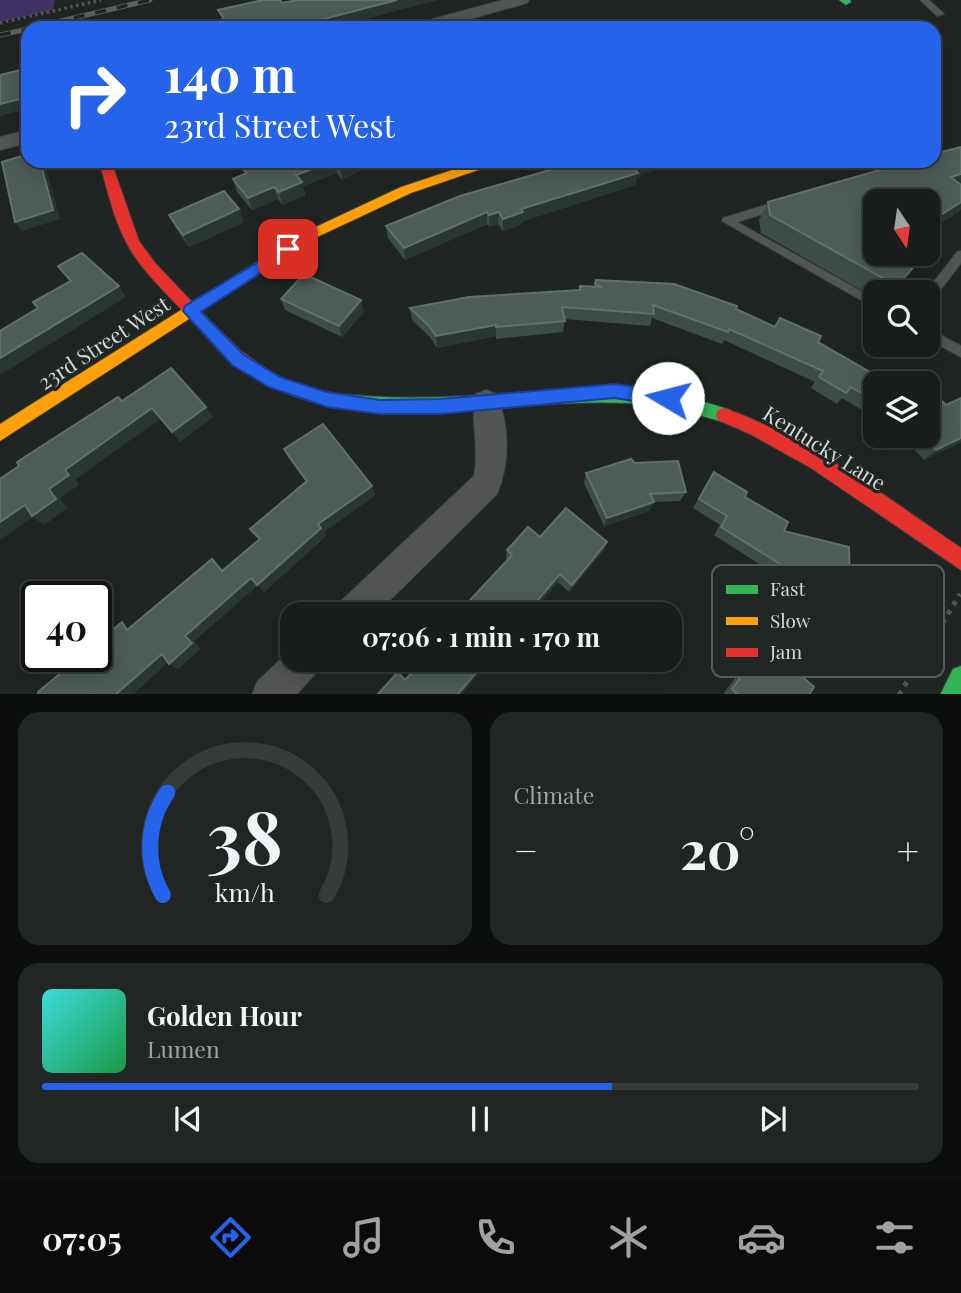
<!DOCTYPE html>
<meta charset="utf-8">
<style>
body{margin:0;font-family:"Playfair Display",serif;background:#212523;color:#f1f3f6;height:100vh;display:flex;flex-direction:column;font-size:26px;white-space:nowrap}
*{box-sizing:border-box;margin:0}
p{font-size:23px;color:#9fa1a2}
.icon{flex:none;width:38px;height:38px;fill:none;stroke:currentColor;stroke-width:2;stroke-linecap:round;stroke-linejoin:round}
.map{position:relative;height:694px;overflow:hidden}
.sheet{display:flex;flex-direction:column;gap:18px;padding:18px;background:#0d0f0e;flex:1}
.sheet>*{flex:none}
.banner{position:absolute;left:21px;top:21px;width:920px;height:147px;border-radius:21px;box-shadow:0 4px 18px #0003,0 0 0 2px #363a39;background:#2563eb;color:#fff;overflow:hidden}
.needle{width:46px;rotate:167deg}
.buttons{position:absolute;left:863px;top:189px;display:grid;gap:14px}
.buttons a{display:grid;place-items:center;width:77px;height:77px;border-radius:14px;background:#181c1a;box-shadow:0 4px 18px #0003,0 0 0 2px #363a39;font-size:35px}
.speed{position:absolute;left:21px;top:581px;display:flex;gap:14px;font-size:35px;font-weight:700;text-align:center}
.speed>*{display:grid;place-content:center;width:91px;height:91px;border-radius:50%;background:#181c1a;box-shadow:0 4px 18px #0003,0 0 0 2px #363a39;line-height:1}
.speed .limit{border:4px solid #111;border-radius:10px;background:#fff;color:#111}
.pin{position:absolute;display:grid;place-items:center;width:60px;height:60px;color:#fff;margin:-30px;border-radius:14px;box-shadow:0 4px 10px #0006}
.me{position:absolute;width:77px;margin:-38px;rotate:278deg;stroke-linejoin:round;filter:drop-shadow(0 0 5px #0008)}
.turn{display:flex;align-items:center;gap:24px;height:147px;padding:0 28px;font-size:32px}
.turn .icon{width:91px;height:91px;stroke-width:2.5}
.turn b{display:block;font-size:49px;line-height:60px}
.big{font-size:52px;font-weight:700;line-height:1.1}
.sheet .tile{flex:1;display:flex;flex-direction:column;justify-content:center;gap:10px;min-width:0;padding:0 24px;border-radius:21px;background:#212523}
.sheet .dial{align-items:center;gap:0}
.dial svg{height:182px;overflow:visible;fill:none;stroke:#363a39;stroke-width:7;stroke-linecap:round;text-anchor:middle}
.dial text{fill:#f1f3f6;stroke:none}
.song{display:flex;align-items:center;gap:21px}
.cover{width:84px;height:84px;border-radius:10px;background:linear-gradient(135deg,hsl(180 70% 55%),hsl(140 70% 35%))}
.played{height:7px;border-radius:4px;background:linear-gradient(90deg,#2563eb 65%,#363a39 65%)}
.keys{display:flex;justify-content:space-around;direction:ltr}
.heat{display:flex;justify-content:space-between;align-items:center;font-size:38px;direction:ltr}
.sheet .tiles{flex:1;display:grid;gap:18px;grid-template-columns:1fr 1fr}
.tile:last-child{grid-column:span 2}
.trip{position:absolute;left:280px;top:602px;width:402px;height:70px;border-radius:21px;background:#181c1a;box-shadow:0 4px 18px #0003,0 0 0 2px #363a39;font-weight:700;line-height:70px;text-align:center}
.menu{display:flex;height:112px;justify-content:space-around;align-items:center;background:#0a0b0a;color:#9fa1a2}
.menu .icon{width:49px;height:49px}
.menu .current{color:#2563eb}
.menu b{font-size:32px;color:#f1f3f6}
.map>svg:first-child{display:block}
</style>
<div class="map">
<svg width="961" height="695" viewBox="0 0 961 695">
<rect width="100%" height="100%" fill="#202523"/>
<polygon fill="#413265" points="0,0 55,0 53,10 0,22"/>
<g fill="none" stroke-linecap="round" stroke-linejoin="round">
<g stroke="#3b3f3d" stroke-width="2">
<g id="lane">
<polygon points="920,0 929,0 944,14 937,16"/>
<polygon points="779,201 783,202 783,208 737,222 875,299 875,308 722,221 723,218"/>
<polygon points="961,251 961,263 932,301 928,302 928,292 926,292 957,252"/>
<polygon points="928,328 961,346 961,357 928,339"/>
</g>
</g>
<g stroke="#3b3f3d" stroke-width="2">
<g id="street">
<polygon points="503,0 529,0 527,3 439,28 411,28 414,24"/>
<polygon points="28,130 28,143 0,150 0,137"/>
<path d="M486 390 496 394C510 424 510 464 497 494L376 614H335L340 602 474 476C480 450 469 409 476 394Z"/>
<polygon points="292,648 292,660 322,660 317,672 296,695 252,695 257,682"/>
</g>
</g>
<g stroke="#3b3f3d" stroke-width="2">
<g id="fast">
<polygon points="839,0 850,0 851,2 846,5"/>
<path d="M578 388C631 388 680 392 730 410L732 415 730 420 724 422C691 413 659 404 625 403 561 400 497 410 433 413 399 415 366 411 332 407L326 405 324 400 326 395 332 393C415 403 495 394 578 388Z"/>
<polygon points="961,666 961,695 940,695 953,669"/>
</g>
</g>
<g stroke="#3b3f3d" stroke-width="2">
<polygon id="slow" points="479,161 498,161 496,164 411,193 313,239 0,441 0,424 303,233 401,187"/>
</g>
<g stroke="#3b3f3d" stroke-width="2">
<g id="jam">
<path d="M99 161H111L139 241 156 264 211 322 241 351 272 373 290 381 338 395 340 400 338 405C329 408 321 404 312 402 252 386 221 352 180 308 160 287 139 267 126 242 113 217 107 188 99 161Z"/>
<path d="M724 408C811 439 886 497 961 548V570L811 468 750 434 718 420 716 415 718 410Z"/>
</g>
</g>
<polyline stroke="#535554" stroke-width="3.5" stroke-dasharray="2.5 3.5" stroke-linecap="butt" points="0,23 101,0"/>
<polyline stroke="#535554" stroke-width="5" stroke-dasharray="4.5 6" stroke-linecap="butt" points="899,695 960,594"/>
<use href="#lane" fill="#525554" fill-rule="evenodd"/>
<use href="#street" fill="#525554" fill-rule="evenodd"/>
<use href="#fast" fill="#30b455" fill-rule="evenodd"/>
<use href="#slow" fill="#ff9f0a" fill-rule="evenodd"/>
<use href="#jam" fill="#e5322d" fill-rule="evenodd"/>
<g stroke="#5d605f" stroke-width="5">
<g id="rail">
<polyline points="31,28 150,0"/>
<polyline points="0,35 28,29"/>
</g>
</g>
<use href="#rail" stroke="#1f2623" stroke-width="3.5" stroke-dasharray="11" stroke-linecap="butt"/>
</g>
<g fill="#3c4d47">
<polygon points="961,147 961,209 958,212 928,232 928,201 875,201 875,254 925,254 893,292 875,292 875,298 761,233 759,220 768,202 911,161 934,161 934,154"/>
<polygon points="276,161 389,161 362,170 342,180 337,173 303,186 305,195 282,205 278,199 252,210 237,192 233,179 245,174 242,168 269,164"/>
<polygon points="566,161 688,161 641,174 641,177 637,178 635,185 523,221 522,224 503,231 498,224 489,227 487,224 405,260 388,238 386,226 554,169 554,164"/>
<polygon points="169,215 244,222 189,247 175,227"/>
<polygon points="596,280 736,309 775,327 818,342 875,383 875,418 842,398 837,404 811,388 815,382 724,340 722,344 652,318 650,326 565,319 563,332 496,339 496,336 437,348 430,337 412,320 410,308 579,290 580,286 594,287"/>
<polygon points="281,299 364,312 342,337 285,310"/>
<polygon points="902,436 928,436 961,442 924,460"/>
<polygon points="284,449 372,486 375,495 324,532 326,536 264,592 258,585 194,641 200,649 178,669 168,662 132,695 39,695 130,627 223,570 259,540 250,529 306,482 289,459"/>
<polygon points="635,463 686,492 680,501 654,502 649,511 604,526 584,483 586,473"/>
<polygon points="714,472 745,497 784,531 851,628 840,634 787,619 787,582 714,535 720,525 693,508"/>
<polygon points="540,537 607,542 604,550 569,592 558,582 530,614 457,614 508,560 506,558 507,550"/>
<polygon points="765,644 809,695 725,695 724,693 756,650"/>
</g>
<g fill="#2a3632">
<polygon points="397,0 438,0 332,28 289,28"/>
<polygon points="28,97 28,109 0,116 0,104"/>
<polygon points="40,161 44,161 60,219 22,231 15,222"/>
<polygon points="335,161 337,173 303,186 305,195 282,205 279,192 296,175"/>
<polygon points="353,161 389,161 362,170 342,180 340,167"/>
<polygon points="646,161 688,161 641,174 641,177 637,178 635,185 523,221 522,224 503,231 503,219 521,209 633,168 641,162"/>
<polygon points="700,161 717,161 699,165"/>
<polygon points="961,174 961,188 951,177"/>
<polygon points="274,187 278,199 252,210 248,198"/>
<polygon points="961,202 961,209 958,212 928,232 928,223"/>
<polygon points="239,209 244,222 189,247 183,235"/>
<polygon points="487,212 487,224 405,260 404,248"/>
<polygon points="499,212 498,224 489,227 489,215"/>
<polygon points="925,254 915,267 892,292 897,286"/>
<polygon points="119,286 126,297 0,375 0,358"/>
<polygon points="361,300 364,312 342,337 339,326"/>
<polygon points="496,325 496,336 437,348 436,336"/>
<polygon points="206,407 213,417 180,442 172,432"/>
<polygon points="152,408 160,419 76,479 79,485 60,498 67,508 44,525 33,517 0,540 0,522 49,489 65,470"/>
<polygon points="961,438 961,442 924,460 936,450"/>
<polygon points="372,486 375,495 324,532 326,536 264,592 258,585 194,641 200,649 178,669 169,664 185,636 251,578 318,524"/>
<polygon points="654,502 649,511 604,526 607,518"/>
<polygon points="607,542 604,550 569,592 572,585"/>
<polygon points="560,574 558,582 530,614 526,614"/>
<polygon points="162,654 171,659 132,695 115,695"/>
<polygon points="487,660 491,660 461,695 457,695"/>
</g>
<g fill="#4d5c57" stroke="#62706b" stroke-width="2">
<polygon points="263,0 280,0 282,3 298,0 397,0 289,28 191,28 224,19 218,10"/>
<polygon points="786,24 791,28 763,28"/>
<polygon points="28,68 28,97 0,104 0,75"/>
<polygon points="961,147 961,174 951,177 961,185 961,202 928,223 928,201 875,201 875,254 925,254 897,286 770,215 768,202 911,161 934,161 934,154"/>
<polygon points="28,154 28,161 40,161 53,210 15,222 2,162"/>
<polygon points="258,161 266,161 269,164 276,161 333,161 296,175 302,182 279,192 274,187 248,198 233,179 247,173 242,168"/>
<polygon points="335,161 353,161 340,167"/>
<polygon points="566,161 646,161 641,162 644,165 633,168 638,173 521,209 523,212 503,219 499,212 489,215 487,212 404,248 386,226 460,196 557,168 554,164"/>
<polygon points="224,191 239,209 183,235 169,215"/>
<polygon points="82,253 119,286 0,358 0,331 38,308 33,302 71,281 58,266"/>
<polygon points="304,274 361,300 339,326 281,299"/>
<polygon points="596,280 674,284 737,306 736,309 775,327 780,318 821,336 818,342 889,383 875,383 875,401 851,387 846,393 819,377 823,371 729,329 728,332 653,305 654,314 562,307 565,321 496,327 496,325 436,336 429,326 410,308 469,297 580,290 580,286 602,287 595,284"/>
<polygon points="171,368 206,407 172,432 152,408 65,470 69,475 49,489 56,499 32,516 25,505 0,522 0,479 19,466 17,462 118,397 122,401"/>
<polygon points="939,398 946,405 961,398 961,438 936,450 923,436 928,436 928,403"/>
<polygon points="323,424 372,486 318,524 321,528 257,585 251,578 185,636 192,643 169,664 162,654 115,695 39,695 38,692 81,656 96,656 96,644 122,622 127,630 212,559 222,571 260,539 250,529 307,481 284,449"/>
<polygon points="631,459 635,463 678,461 686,492 650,494 654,502 607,518 586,473"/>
<polygon points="714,472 747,492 745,497 788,522 784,531 849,547 851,628 796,613 796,574 721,527 727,516 699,499"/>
<polygon points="566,508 607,542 572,585 560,574 526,614 457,614 512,555 507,550 528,527 540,537"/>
<polygon points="765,644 814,687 809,695 738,695 732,689"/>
<polygon points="424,660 487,660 457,695 377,695 398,672 405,680"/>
</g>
<polygon fill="#2563eb" stroke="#184099" stroke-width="2" points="288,244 296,249 293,252 201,312 244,355 280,377 327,392 380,400 440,399 614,384 668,391 674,393 677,398 674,404 668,406 614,398 440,414 380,414 327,407 269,387 232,365 183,311 185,306"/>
<g text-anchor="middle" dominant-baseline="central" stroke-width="7" stroke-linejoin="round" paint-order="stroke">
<g font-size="21" fill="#d5dad8" stroke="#1f2623">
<text transform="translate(103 342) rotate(-33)">23rd Street West</text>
<text transform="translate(825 447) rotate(32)">Kentucky Lane</text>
</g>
</g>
<rect x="712" y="565" width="232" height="112" rx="10" fill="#1f2623" stroke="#565c59" stroke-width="2"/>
<rect x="726" y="585" width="32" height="9" fill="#30b455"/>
<rect x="726" y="617" width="32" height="8" fill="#ff9f0a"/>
<rect x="726" y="648" width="32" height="9" fill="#e5322d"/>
<g font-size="19" fill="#d5dad8">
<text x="770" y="596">Fast</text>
<text x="770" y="628">Slow</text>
<text x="770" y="659">Jam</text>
</g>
</svg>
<div class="buttons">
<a><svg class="needle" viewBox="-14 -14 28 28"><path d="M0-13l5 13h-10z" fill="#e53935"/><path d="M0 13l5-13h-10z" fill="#9fa1a2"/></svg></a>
<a><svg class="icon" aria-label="search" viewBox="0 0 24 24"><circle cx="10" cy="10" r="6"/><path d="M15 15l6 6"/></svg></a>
<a><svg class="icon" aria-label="layers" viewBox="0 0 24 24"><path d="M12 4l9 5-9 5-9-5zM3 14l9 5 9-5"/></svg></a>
</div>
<div class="speed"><div class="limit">40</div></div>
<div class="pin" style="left:288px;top:249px;background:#d93025"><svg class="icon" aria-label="arrive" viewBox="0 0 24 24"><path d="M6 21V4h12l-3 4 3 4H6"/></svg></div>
<svg class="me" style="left:668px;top:398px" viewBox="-20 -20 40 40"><circle r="19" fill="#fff"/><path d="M0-13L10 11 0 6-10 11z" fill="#2563eb"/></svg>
<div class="trip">07:06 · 1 min · 170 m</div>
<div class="banner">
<div class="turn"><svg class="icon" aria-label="right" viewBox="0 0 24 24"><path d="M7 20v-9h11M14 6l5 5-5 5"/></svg><div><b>140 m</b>23rd Street West</div></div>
</div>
</div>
<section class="sheet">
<div class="tiles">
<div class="tile dial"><svg viewBox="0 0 100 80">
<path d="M14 69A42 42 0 1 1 86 69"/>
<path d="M14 69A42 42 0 0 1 16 24" stroke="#2563eb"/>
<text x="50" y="56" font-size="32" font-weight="700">38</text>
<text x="50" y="72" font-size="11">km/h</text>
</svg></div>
<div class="tile"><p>Climate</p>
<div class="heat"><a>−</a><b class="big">20°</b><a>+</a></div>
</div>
<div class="tile">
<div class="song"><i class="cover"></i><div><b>Golden Hour</b><p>Lumen</p></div></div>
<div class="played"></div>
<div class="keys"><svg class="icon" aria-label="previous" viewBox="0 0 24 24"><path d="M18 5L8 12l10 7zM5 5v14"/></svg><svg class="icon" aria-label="pause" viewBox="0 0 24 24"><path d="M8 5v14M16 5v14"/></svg><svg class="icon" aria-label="next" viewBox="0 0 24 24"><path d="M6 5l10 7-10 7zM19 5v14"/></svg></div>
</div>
</div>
</section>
<nav class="menu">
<b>07:05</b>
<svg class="icon current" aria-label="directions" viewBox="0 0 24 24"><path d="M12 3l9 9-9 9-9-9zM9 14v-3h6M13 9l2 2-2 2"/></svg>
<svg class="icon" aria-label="music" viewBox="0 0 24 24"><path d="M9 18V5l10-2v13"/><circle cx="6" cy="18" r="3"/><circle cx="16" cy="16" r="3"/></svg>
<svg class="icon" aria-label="phone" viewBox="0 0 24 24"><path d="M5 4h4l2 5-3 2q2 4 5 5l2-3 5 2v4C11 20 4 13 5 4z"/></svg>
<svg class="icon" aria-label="climate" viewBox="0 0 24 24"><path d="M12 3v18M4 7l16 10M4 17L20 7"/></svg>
<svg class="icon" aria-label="car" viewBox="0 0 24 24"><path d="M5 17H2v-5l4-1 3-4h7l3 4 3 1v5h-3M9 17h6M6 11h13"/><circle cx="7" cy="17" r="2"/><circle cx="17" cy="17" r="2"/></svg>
<svg class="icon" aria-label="filters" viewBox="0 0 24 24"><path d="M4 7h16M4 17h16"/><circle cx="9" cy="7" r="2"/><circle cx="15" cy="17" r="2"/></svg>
</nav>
